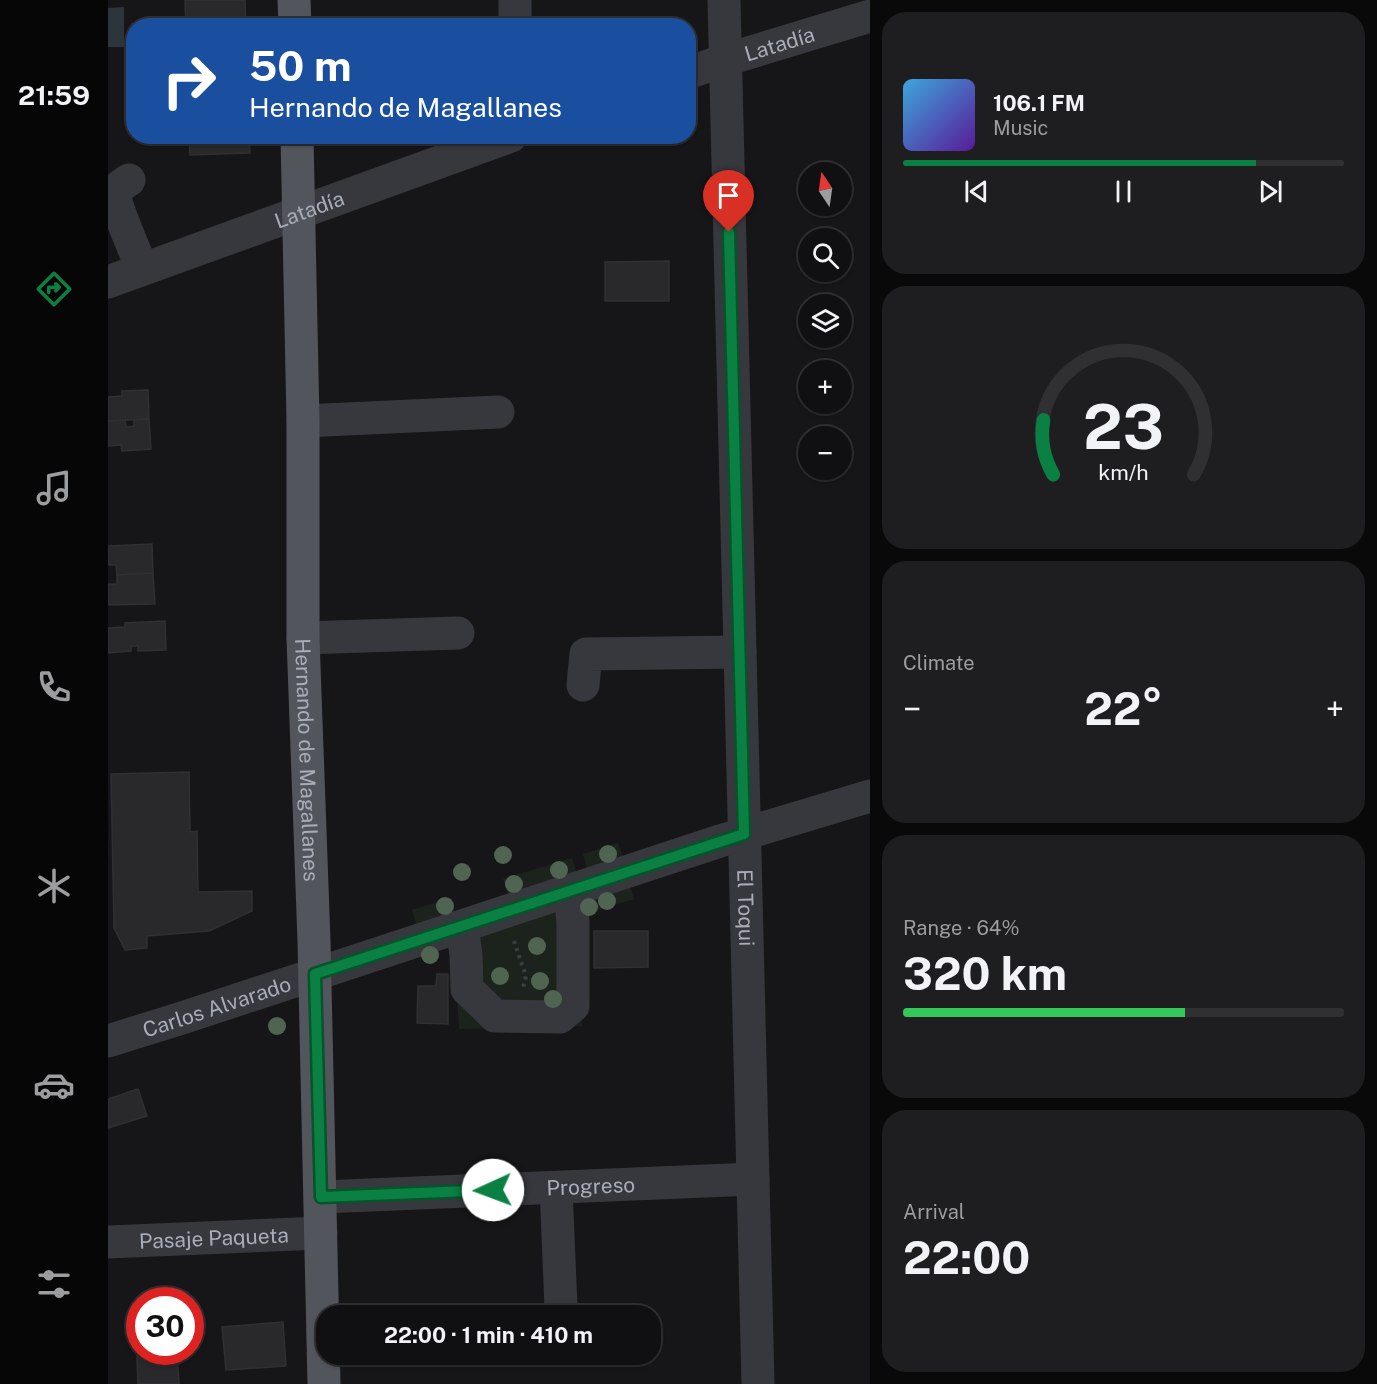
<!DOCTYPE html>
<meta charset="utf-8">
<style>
body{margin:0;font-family:"Public Sans",sans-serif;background:#1e1e20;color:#f1f3f6;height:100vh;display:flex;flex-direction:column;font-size:22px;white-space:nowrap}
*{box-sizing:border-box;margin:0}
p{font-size:20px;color:#9c9d9f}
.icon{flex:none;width:33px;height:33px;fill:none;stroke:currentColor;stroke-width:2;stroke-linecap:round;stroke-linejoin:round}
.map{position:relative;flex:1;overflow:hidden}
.side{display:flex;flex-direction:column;gap:12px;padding:12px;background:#09090a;width:507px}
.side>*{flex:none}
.hud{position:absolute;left:18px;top:18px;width:570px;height:126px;border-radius:24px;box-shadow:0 2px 4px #0004,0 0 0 2px #303032;background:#1a4fa0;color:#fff;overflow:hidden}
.needle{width:39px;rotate:347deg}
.controls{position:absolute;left:690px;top:162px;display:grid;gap:12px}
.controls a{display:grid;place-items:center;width:54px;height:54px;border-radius:50%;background:#101012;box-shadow:0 2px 4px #0004,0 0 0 2px #303032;font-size:30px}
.speed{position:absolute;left:18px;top:1287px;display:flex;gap:12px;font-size:30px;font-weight:700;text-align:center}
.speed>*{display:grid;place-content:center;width:78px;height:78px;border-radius:50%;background:#101012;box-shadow:0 2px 4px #0004,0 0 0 2px #303032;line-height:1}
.speed .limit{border:9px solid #d22;background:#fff;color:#111}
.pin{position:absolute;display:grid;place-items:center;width:51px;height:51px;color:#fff;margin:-62px -26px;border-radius:50% 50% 50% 0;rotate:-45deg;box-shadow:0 0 6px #0007}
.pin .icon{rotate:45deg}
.me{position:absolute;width:66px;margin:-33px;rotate:268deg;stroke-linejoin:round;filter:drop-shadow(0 0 4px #0008)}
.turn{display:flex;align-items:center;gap:21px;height:126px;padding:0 24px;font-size:27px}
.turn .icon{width:78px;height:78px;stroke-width:2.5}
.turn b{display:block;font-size:42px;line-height:51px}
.big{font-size:45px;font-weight:700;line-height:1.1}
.side .card{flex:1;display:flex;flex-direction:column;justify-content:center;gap:9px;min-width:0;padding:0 21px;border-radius:24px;background:#1e1e20}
.side .dial{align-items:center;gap:0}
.dial svg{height:156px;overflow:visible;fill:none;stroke:#303032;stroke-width:7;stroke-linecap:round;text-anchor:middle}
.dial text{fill:#f1f3f6;stroke:none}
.song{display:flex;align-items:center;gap:18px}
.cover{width:72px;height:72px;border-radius:9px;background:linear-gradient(135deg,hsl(200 70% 55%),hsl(270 70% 35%))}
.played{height:6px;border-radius:3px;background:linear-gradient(90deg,#0b8043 80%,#303032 80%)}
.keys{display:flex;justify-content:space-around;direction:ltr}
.heat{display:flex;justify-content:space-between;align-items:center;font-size:33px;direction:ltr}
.charge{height:9px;border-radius:4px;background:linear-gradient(90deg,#34c759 64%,#303032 0)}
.trip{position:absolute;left:208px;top:1305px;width:345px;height:60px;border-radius:24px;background:#101012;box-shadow:0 2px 4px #0004,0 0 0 2px #303032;font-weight:700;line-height:60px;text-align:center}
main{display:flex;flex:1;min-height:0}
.tabs{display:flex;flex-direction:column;width:108px;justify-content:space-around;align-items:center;background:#060607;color:#9c9d9f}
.tabs .icon{width:42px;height:42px}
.tabs .active{color:#0b8043}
.tabs b{font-size:27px;color:#f1f3f6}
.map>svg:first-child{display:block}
</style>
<main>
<nav class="tabs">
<b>21:59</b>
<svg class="icon active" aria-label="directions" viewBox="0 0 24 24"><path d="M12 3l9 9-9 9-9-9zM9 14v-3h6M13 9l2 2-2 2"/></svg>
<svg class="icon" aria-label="music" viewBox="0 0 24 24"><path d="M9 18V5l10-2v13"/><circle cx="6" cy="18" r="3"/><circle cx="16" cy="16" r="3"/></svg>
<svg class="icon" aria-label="phone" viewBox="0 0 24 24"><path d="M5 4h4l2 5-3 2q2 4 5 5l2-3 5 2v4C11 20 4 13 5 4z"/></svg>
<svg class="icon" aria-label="climate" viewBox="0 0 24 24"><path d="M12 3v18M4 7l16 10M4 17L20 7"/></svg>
<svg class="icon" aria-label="car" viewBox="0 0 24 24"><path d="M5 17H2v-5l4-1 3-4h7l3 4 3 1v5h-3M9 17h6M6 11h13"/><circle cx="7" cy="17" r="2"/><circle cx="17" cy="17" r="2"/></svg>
<svg class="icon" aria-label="filters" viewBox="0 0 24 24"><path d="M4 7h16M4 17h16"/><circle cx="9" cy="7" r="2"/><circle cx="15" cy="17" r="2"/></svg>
</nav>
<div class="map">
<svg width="762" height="1384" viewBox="0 0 762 1384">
<rect width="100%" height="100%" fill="#161618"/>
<g fill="#1c231d">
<polygon points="510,843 515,859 480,870 475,854"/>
<polygon points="464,858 469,874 401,896 395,879"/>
<polygon points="522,886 526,899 474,915 470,901"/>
<polygon points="343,898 347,914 309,926 304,910"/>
<polygon points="467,901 474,1026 351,1029 346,939"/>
</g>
<polygon fill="#2c353c" points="16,7 16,47 0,47 0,8"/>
<g fill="#29292c" stroke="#303034" stroke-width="1.5">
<polygon points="77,0 137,0 138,26 78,26"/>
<polygon points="81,136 141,136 142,153 82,155"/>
<polygon points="561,261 561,301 497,301 497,262"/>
<polygon points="40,390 41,419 0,421 0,397 14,396 14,391"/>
<polygon points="41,419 43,449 14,451 13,445 0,446 0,421 17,420 18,427 26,426 26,420"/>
<polygon points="44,544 45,573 9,575 8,565 0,565 0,546"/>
<polygon points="45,573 47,604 0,605 0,584 9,584 9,575"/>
<polygon points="57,621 58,650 30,651 30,646 23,646 23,651 0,653 0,628 17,627 17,623"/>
<polygon points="81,772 82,832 89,831 90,892 144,891 144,911 101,931 39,936 39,948 17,950 6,928 3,774"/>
<polygon points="486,931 540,931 540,967 486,968"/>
<polygon points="329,974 340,974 340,1024 309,1023 310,986 328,986"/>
<polygon points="30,1089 39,1116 0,1128 0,1099"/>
<polygon points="175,1322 178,1366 118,1370 114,1327"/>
<polygon points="28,1329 32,1329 32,1352 69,1352 71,1384 30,1384"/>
</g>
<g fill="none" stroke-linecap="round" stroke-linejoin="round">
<polyline stroke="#3d3f44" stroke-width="4" stroke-dasharray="3 4.5" stroke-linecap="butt" points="406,941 418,976 415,988"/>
<g stroke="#37383d" stroke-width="33">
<polyline points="407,0 407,26"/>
<path id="s1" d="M616 0 650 1384"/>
<path id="s2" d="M580 73 617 60 762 16"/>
<path d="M21 180C15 184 9 187 8 194 6 205 29 255 34 269"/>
<path id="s3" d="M0 282 403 136"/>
<polyline points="195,421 390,412"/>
<polyline points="195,638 350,633"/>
<polyline points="475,685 478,654 632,652"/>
<polyline points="354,926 358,955 359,989 387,1016 452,1017 465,1006 465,922 462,892"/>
<path id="s4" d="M0 1041 74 1018 612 841 762 796"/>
<polyline points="448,1188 453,1307"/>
<path id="s5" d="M213 1197 645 1179"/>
<path id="s6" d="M0 1242 213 1233"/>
</g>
<g stroke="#53555c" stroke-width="33">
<polyline points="186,0 187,26"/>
<path id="s7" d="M189 136 195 421V638L206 941 216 1384"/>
</g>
</g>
<g fill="#506452">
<circle cx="500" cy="854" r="9"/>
<circle cx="395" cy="855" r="9"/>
<circle cx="451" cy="870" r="9"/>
<circle cx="354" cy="872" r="9"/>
<circle cx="406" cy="884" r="9"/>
<circle cx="499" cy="901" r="9"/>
<circle cx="337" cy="906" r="9"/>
<circle cx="481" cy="907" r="9"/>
<circle cx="429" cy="946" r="9"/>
<circle cx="322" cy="955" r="9"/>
<circle cx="392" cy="976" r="9"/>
<circle cx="432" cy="981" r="9"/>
<circle cx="445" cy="999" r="9"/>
<circle cx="169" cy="1026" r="9"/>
</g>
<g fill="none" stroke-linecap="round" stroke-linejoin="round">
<g stroke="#07532c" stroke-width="15">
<polyline id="route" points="385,1190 213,1197 207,974 636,834 621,232"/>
</g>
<use href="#route" stroke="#0b8043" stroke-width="10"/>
</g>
<g text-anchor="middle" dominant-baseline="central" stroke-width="6" stroke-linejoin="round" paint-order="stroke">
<g font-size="21" fill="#a8adb8" stroke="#111113">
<text stroke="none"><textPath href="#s2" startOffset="96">Latadía</textPath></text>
<text stroke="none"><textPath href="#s3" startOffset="214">Latadía</textPath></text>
<text stroke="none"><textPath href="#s7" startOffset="624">Hernando de Magallanes</textPath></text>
<text stroke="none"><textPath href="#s1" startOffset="908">El Toqui</textPath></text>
<text stroke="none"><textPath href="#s4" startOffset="114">Carlos Alvarado</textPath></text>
<text stroke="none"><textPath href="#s5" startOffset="270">Progreso</textPath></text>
<text stroke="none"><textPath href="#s6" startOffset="106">Pasaje Paqueta</textPath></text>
</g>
</g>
</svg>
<div class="controls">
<a><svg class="needle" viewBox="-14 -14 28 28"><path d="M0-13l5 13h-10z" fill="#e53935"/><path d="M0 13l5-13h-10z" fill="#9c9d9f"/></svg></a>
<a><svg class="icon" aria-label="search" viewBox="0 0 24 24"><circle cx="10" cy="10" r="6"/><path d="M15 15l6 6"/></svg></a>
<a><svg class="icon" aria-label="layers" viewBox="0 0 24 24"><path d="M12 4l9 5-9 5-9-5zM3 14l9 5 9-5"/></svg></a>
<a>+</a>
<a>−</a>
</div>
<div class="speed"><div class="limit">30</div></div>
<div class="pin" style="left:621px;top:232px;background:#d93025"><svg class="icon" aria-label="arrive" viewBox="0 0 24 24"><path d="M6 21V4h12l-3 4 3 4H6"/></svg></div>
<svg class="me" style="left:385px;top:1190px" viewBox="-20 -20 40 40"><circle r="19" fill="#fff"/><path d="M0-13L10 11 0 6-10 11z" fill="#0b8043"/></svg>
<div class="trip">22:00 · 1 min · 410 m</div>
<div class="hud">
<div class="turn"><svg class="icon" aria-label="right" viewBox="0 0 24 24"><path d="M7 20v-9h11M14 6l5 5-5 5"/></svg><div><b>50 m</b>Hernando de Magallanes</div></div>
</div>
</div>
<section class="side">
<div class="card">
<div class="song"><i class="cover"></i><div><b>106.1 FM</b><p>Music</p></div></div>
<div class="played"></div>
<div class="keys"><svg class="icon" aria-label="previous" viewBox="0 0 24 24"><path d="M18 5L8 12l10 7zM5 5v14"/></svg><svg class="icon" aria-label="pause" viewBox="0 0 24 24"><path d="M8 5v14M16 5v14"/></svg><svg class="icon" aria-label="next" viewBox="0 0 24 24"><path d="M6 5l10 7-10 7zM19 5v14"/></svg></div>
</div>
<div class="card dial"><svg viewBox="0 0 100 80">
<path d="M14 69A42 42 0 1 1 86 69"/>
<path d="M14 69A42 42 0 0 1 9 41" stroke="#0b8043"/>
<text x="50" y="56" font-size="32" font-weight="700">23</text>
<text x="50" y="72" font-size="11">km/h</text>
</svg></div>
<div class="card"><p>Climate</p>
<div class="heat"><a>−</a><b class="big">22°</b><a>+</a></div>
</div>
<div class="card"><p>Range · 64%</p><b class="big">320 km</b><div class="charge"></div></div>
<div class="card"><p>Arrival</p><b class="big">22:00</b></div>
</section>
</main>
